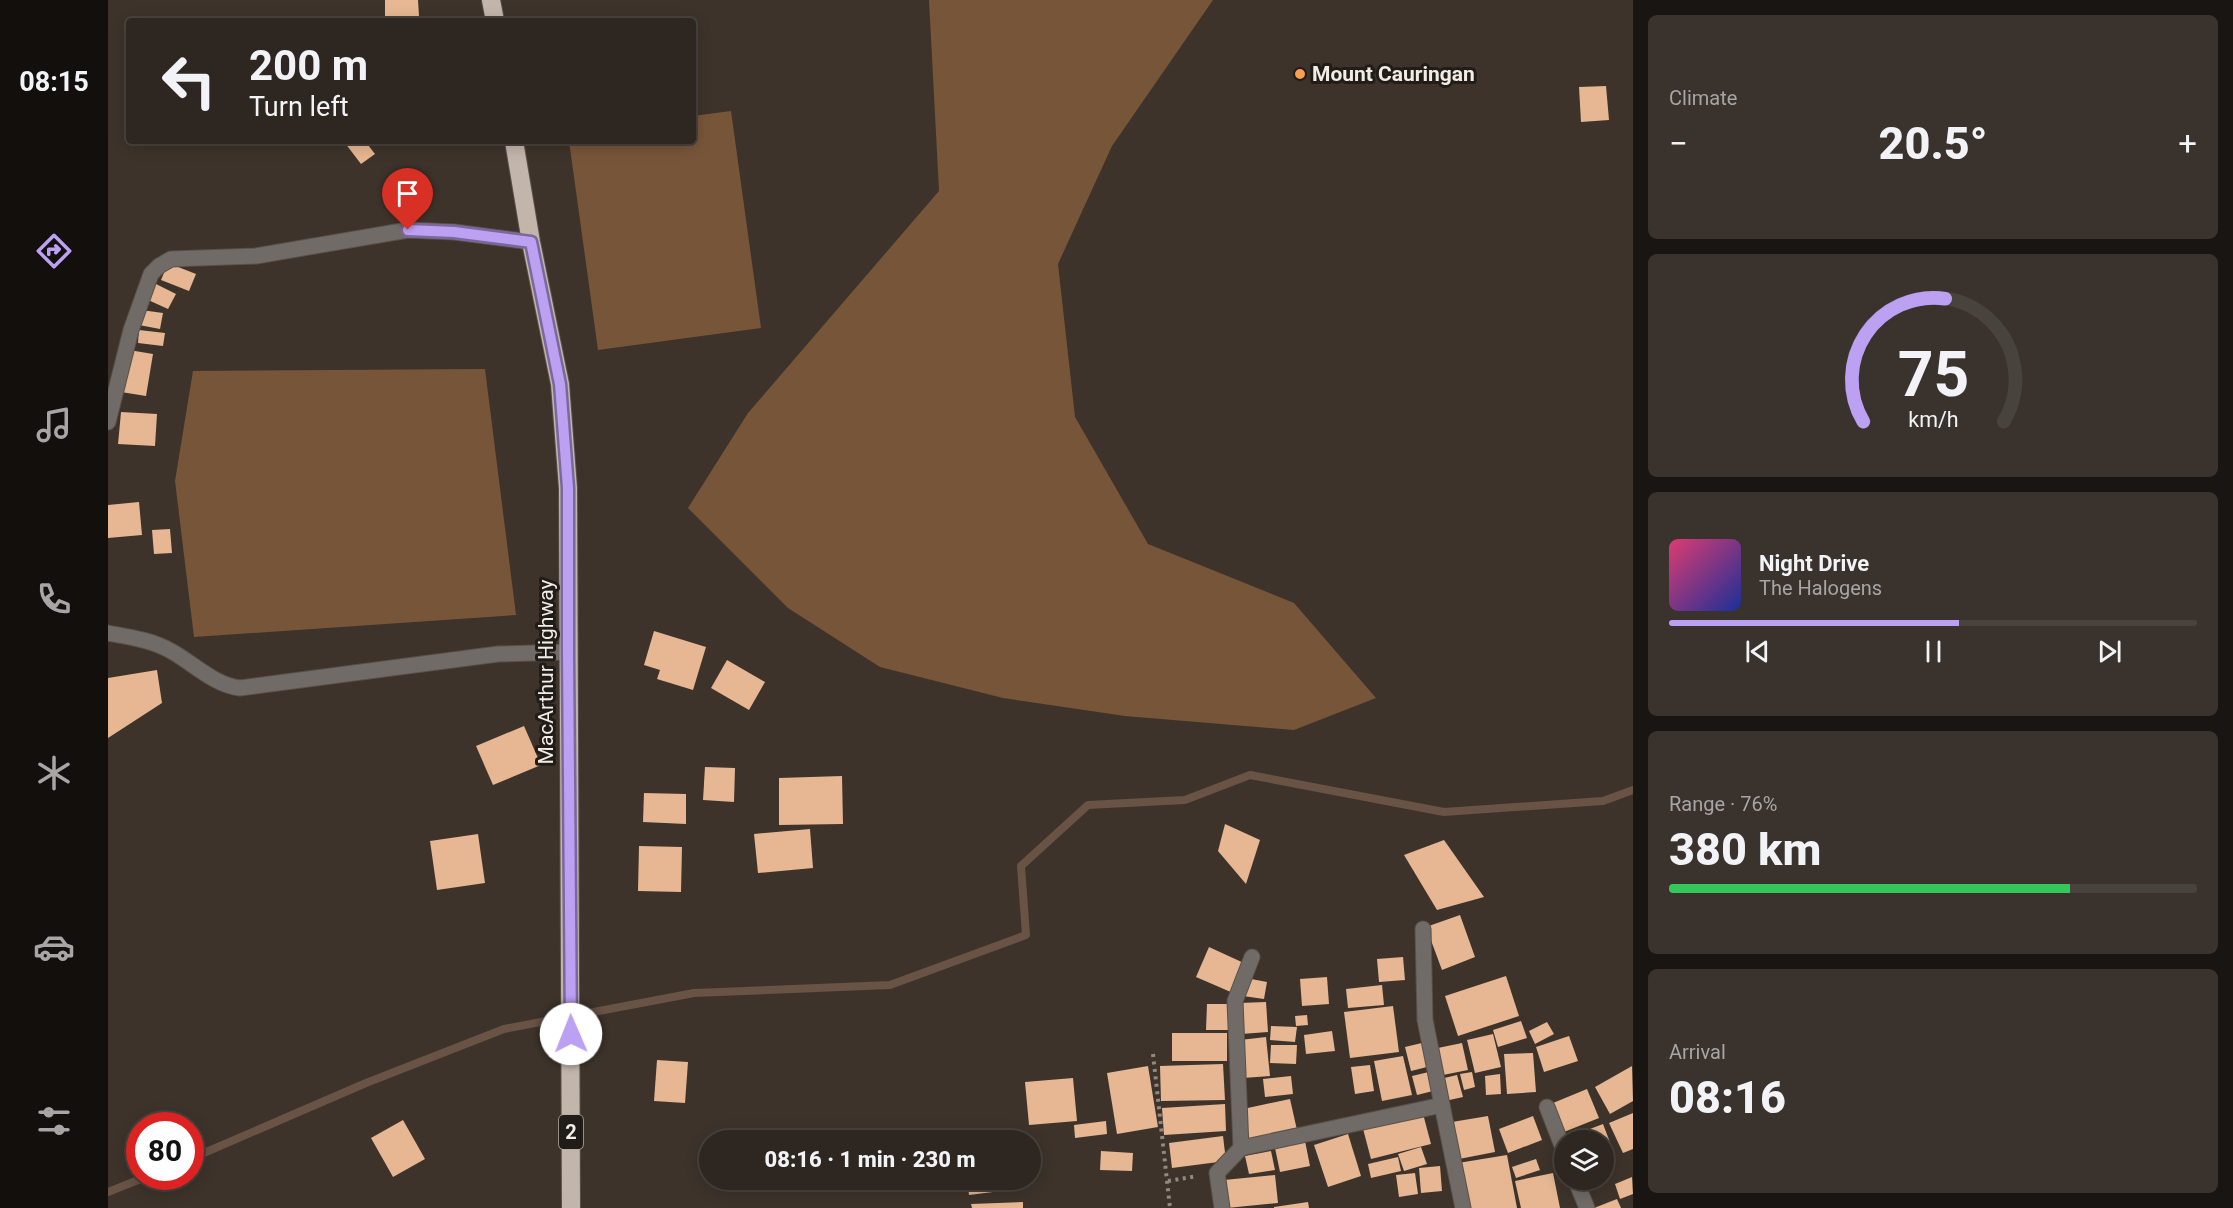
<!DOCTYPE html>
<meta charset="utf-8">
<style>
body{margin:0;font-family:Roboto,sans-serif;background:#3a322d;color:#f1f3f6;height:100vh;display:flex;flex-direction:column;font-size:22px;white-space:nowrap}
*{box-sizing:border-box;margin:0}
p{font-size:20px;color:#a7a5a5}
.icon{flex:none;width:33px;height:33px;fill:none;stroke:currentColor;stroke-width:2;stroke-linecap:round;stroke-linejoin:round}
.map{position:relative;flex:1;overflow:hidden}
.details{display:flex;flex-direction:column;gap:15px;padding:15px;background:#191512;width:600px}
.details>*{flex:none}
.hud{position:absolute;left:18px;top:18px;width:570px;height:126px;border-radius:6px;box-shadow:0 3px 15px #0003,0 0 0 2px #49433e;background:#2e2620;color:#f1f3f6;overflow:hidden}
.controls{position:absolute;left:1446px;top:1130px;display:grid;gap:12px}
.controls a{display:grid;place-items:center;width:60px;height:60px;border-radius:50%;background:#2e2620;box-shadow:0 3px 15px #0003,0 0 0 2px #49433e;font-size:30px}
.speed{position:absolute;left:18px;top:1112px;display:flex;gap:12px;font-size:30px;font-weight:700;text-align:center}
.speed>*{display:grid;place-content:center;width:78px;height:78px;border-radius:50%;background:#2e2620;box-shadow:0 3px 15px #0003,0 0 0 2px #49433e;line-height:1}
.speed .limit{border:9px solid #d22;background:#fff;color:#111}
.pin{position:absolute;display:grid;place-items:center;width:51px;height:51px;color:#fff;margin:-62px -26px;border-radius:50% 50% 50% 0;rotate:-45deg;box-shadow:0 0 6px #0007}
.pin .icon{rotate:45deg}
.me{position:absolute;width:66px;margin:-33px;rotate:359deg;stroke-linejoin:round;filter:drop-shadow(0 0 4px #0008)}
.turn{display:flex;align-items:center;gap:21px;height:126px;padding:0 24px;font-size:27px}
.turn .icon{width:78px;height:78px;stroke-width:2.5}
.turn b{display:block;font-size:42px;line-height:51px}
.big{font-size:45px;font-weight:800;line-height:1.1}
.details .tile{flex:1;display:flex;flex-direction:column;justify-content:center;gap:9px;min-width:0;padding:0 21px;border-radius:9px;background:#3a322d}
.details .dial{align-items:center;gap:0}
.dial svg{height:156px;overflow:visible;fill:none;stroke:#49433e;stroke-width:7;stroke-linecap:round;text-anchor:middle}
.dial text{fill:#f1f3f6;stroke:none}
.song{display:flex;align-items:center;gap:18px}
.cover{width:72px;height:72px;border-radius:9px;background:linear-gradient(135deg,hsl(340 70% 55%),hsl(230 70% 35%))}
.played{height:6px;border-radius:3px;background:linear-gradient(90deg,#bca0f2 55%,#49433e 55%)}
.keys{display:flex;justify-content:space-around;direction:ltr}
.heat{display:flex;justify-content:space-between;align-items:center;font-size:33px;direction:ltr}
.charge{height:9px;border-radius:4px;background:linear-gradient(90deg,#34c759 76%,#49433e 0)}
.trip{position:absolute;left:591px;top:1130px;width:342px;height:60px;border-radius:30px;background:#2e2620;box-shadow:0 3px 15px #0003,0 0 0 2px #49433e;font-weight:800;line-height:60px;text-align:center}
main{display:flex;flex:1;min-height:0}
.menu{display:flex;flex-direction:column;width:108px;justify-content:space-around;align-items:center;background:#120f0d;color:#a7a5a5}
.menu .icon{width:42px;height:42px}
.menu .active{color:#bca0f2}
.menu b{font-size:27px;color:#f1f3f6}
.map>svg:first-child{display:block}
</style>
<main>
<nav class="menu">
<b>08:15</b>
<svg class="icon active" aria-label="directions" viewBox="0 0 24 24"><path d="M12 3l9 9-9 9-9-9zM9 14v-3h6M13 9l2 2-2 2"/></svg>
<svg class="icon" aria-label="music" viewBox="0 0 24 24"><path d="M9 18V5l10-2v13"/><circle cx="6" cy="18" r="3"/><circle cx="16" cy="16" r="3"/></svg>
<svg class="icon" aria-label="phone" viewBox="0 0 24 24"><path d="M5 4h4l2 5-3 2q2 4 5 5l2-3 5 2v4C11 20 4 13 5 4z"/></svg>
<svg class="icon" aria-label="climate" viewBox="0 0 24 24"><path d="M12 3v18M4 7l16 10M4 17L20 7"/></svg>
<svg class="icon" aria-label="car" viewBox="0 0 24 24"><path d="M5 17H2v-5l4-1 3-4h7l3 4 3 1v5h-3M9 17h6M6 11h13"/><circle cx="7" cy="17" r="2"/><circle cx="17" cy="17" r="2"/></svg>
<svg class="icon" aria-label="filters" viewBox="0 0 24 24"><path d="M4 7h16M4 17h16"/><circle cx="9" cy="7" r="2"/><circle cx="15" cy="17" r="2"/></svg>
</nav>
<div class="map">
<svg width="1525" height="1208" viewBox="0 0 1525 1208">
<rect width="100%" height="100%" fill="#3d332b"/>
<g fill="#775539">
<polygon points="821,0 1105,0 1004,146 950,264 967,417 1040,544 1186,603 1268,698 1186,730 1017,716 895,698 772,667 680,608 580,508 640,413 831,191"/>
<polygon points="623,111 653,328 490,350 461,141 585,141 585,116"/>
<polygon points="377,369 408,615 86,637 67,481 85,371"/>
</g>
<g fill="none" stroke-linecap="round" stroke-linejoin="round">
<g stroke="#685345" stroke-width="8">
<polyline points="82,1159 258,1083 396,1029 586,993 782,985 918,935 913,866 980,805 1077,800 1142,775 1336,812 1495,801 1525,790"/>
<polyline points="0,1192 40,1176"/>
</g>
</g>
<g fill="#e6b792">
<polygon points="277,0 310,0 311,16 277,17"/>
<polygon points="1498,86 1501,120 1473,122 1471,87"/>
<polygon points="240,141 257,141 267,154 253,164 237,143"/>
<polygon points="60,263 88,274 81,291 53,280"/>
<polygon points="46,283 68,294 60,309 38,299"/>
<polygon points="33,310 55,313 52,329 31,325"/>
<polygon points="31,330 57,333 55,346 30,343"/>
<polygon points="21,350 45,354 38,396 13,392"/>
<polygon points="13,412 49,414 47,446 10,444"/>
<polygon points="31,502 34,535 0,538 0,505"/>
<polygon points="62,529 64,553 46,554 44,530"/>
<polygon points="546,631 598,647 585,690 549,679 552,670 536,665"/>
<polygon points="619,660 657,682 641,710 603,688"/>
<polygon points="49,670 54,703 0,738 0,678"/>
<polygon points="416,726 433,765 385,785 368,746"/>
<polygon points="597,767 627,768 626,802 595,800"/>
<polygon points="734,776 735,824 671,825 671,778"/>
<polygon points="536,793 578,794 578,824 535,822"/>
<polygon points="1117,824 1152,840 1138,884 1110,851"/>
<polygon points="702,829 705,868 650,873 646,834"/>
<polygon points="370,834 377,883 329,890 322,841"/>
<polygon points="1336,840 1376,897 1329,910 1296,855"/>
<polygon points="531,846 574,847 573,892 530,891"/>
<polygon points="1352,915 1367,957 1334,970 1318,927"/>
<polygon points="1101,947 1138,964 1125,993 1088,977"/>
<polygon points="1295,957 1297,980 1271,982 1269,959"/>
<polygon points="1398,976 1411,1016 1350,1036 1337,996"/>
<polygon points="1219,977 1221,1004 1194,1006 1192,979"/>
<polygon points="1138,978 1159,982 1156,999 1135,996"/>
<polygon points="1274,985 1276,1005 1240,1008 1238,989"/>
<polygon points="1158,1002 1160,1032 1133,1034 1131,1003"/>
<polygon points="1099,1004 1123,1004 1122,1030 1098,1030"/>
<polygon points="1285,1006 1291,1052 1242,1058 1236,1012"/>
<polygon points="1199,1015 1200,1025 1188,1026 1187,1016"/>
<polygon points="1413,1021 1419,1038 1390,1047 1385,1030"/>
<polygon points="1439,1022 1446,1034 1427,1044 1421,1031"/>
<polygon points="1163,1026 1189,1027 1187,1042 1162,1040"/>
<polygon points="1224,1031 1227,1051 1198,1054 1196,1035"/>
<rect x="1064" y="1033" width="55" height="28"/>
<polygon points="1385,1034 1393,1067 1367,1073 1359,1040"/>
<polygon points="1461,1036 1470,1061 1436,1072 1428,1047"/>
<polygon points="1158,1037 1162,1076 1135,1078 1132,1040"/>
<polygon points="1318,1042 1323,1066 1303,1071 1297,1047"/>
<polygon points="1354,1043 1360,1070 1330,1076 1325,1049"/>
<polygon points="1163,1045 1189,1045 1188,1064 1162,1063"/>
<polygon points="1425,1053 1428,1092 1399,1094 1396,1054"/>
<polygon points="1295,1056 1304,1095 1274,1101 1266,1061"/>
<polygon points="549,1060 580,1062 577,1103 546,1101"/>
<polygon points="1115,1064 1117,1100 1053,1101 1052,1066"/>
<polygon points="1262,1065 1266,1091 1247,1094 1243,1067"/>
<polygon points="1040,1066 1050,1127 1009,1134 999,1073"/>
<polygon points="1524,1066 1525,1101 1502,1114 1487,1087"/>
<polygon points="1325,1071 1329,1090 1309,1095 1304,1076"/>
<polygon points="1364,1072 1367,1087 1356,1090 1352,1074"/>
<polygon points="1392,1074 1393,1094 1378,1095 1377,1076"/>
<polygon points="1349,1075 1355,1097 1337,1101 1332,1079"/>
<polygon points="1183,1076 1185,1094 1157,1097 1155,1079"/>
<polygon points="965,1078 969,1121 921,1125 917,1082"/>
<polygon points="1479,1089 1491,1118 1456,1132 1445,1103"/>
<polygon points="1182,1099 1189,1130 1141,1140 1135,1109"/>
<polygon points="1117,1104 1118,1131 1056,1135 1054,1108"/>
<polygon points="1314,1110 1323,1144 1263,1159 1254,1125"/>
<polygon points="1525,1113 1525,1149 1515,1153 1501,1123"/>
<polygon points="1380,1116 1387,1152 1351,1159 1344,1122"/>
<polygon points="1425,1116 1434,1140 1400,1153 1391,1129"/>
<polygon points="295,1120 317,1159 285,1177 263,1138"/>
<polygon points="998,1121 999,1134 967,1138 966,1125"/>
<polygon points="1495,1124 1503,1145 1496,1148 1496,1140 1468,1140 1466,1135"/>
<polygon points="1240,1134 1253,1176 1220,1187 1206,1145"/>
<polygon points="1115,1136 1118,1161 1064,1168 1061,1143"/>
<polygon points="1197,1141 1202,1166 1172,1172 1167,1148"/>
<polygon points="1313,1147 1319,1164 1296,1171 1290,1154"/>
<polygon points="993,1151 1025,1153 1024,1171 992,1170"/>
<polygon points="1163,1151 1167,1170 1141,1174 1137,1156"/>
<polygon points="1399,1155 1409,1208 1359,1208 1350,1163"/>
<polygon points="1290,1157 1293,1171 1263,1178 1260,1164"/>
<polygon points="1428,1159 1432,1170 1408,1178 1404,1167"/>
<polygon points="1332,1166 1334,1191 1313,1193 1311,1168"/>
<polygon points="1307,1173 1310,1194 1291,1197 1288,1175"/>
<polygon points="1445,1173 1452,1208 1413,1208 1407,1181"/>
<polygon points="1167,1175 1170,1203 1119,1208 1116,1180"/>
<polygon points="1524,1177 1525,1194 1512,1199 1507,1184"/>
<polygon points="859,1179 891,1179 893,1191 861,1195"/>
<polygon points="1509,1199 1513,1208 1486,1208"/>
<polygon points="915,1202 915,1208 864,1208 863,1204"/>
<polygon points="1200,1202 1201,1208 1166,1208 1166,1207"/>
</g>
<g fill="none" stroke-linecap="round" stroke-linejoin="round">
<g stroke="#5a5049" stroke-width="17">
<g id="minor">
<polyline points="0,422 23,330 43,274 51,266 63,259 148,256 300,230 346,232 423,242"/>
<path d="M0 633C21 637 44 640 63 651 85 663 106 685 132 688L390 654 460 652"/>
<polyline points="1334,1105 1355,1208"/>
<polyline points="1439,1107 1456,1151"/>
<polyline points="1133,1148 1334,1105 1317,1020 1315,929"/>
<polyline points="1467,1179 1479,1208"/>
<polyline points="1114,1208 1109,1173 1133,1148 1127,1001 1144,957"/>
</g>
</g>
<g stroke="#5a5049" stroke-width="20">
<g id="highway">
<polyline points="383,0 387,21"/>
<polyline points="406,141 423,242 452,384 460,488 463,1208"/>
</g>
</g>
<g stroke="#918982" stroke-width="4" stroke-dasharray="3 4.5" stroke-linecap="butt">
<polyline points="1045,1054 1062,1208"/>
<polyline points="1060,1181 1089,1176"/>
</g>
<use href="#minor" stroke="#706b67" stroke-width="15"/>
<use href="#highway" stroke="#c2b5ab" stroke-width="18"/>
</g>
<g fill="none" stroke-linecap="round" stroke-linejoin="round">
<g stroke="#7a689d" stroke-width="15">
<polyline id="route" points="300,230 346,232 423,242 452,384 460,488 460,652 463,1034"/>
</g>
<use href="#route" stroke="#bca0f2" stroke-width="10"/>
</g>
<circle fill="#fa9f4f" stroke="#201c18" stroke-width="2" cx="1192" cy="74" r="6"/>
<g text-anchor="middle" dominant-baseline="central" stroke-width="6" stroke-linejoin="round" paint-order="stroke">
<rect fill="#201c18" stroke="#b3ada8" stroke-width="1.5" x="451" y="1115" width="24" height="34" rx="4.5"/>
<g font-size="20" font-weight="bold" fill="#f2ebe6">
<text x="463" y="1132">2</text>
</g>
<g font-size="21" font-weight="bold" fill="#f2ebe6" stroke="#201c18" text-anchor="start">
<text x="1204" y="74">Mount Cauringan</text>
</g>
<g font-size="21" fill="#f2ebe6" stroke="#201c18">
<text transform="translate(438 672) rotate(-90)">MacArthur Highway</text>
</g>
</g>
</svg>
<div class="controls">
<a><svg class="icon" aria-label="layers" viewBox="0 0 24 24"><path d="M12 4l9 5-9 5-9-5zM3 14l9 5 9-5"/></svg></a>
</div>
<div class="speed"><div class="limit">80</div></div>
<div class="pin" style="left:300px;top:230px;background:#d93025"><svg class="icon" aria-label="arrive" viewBox="0 0 24 24"><path d="M6 21V4h12l-3 4 3 4H6"/></svg></div>
<svg class="me" style="left:463px;top:1034px" viewBox="-20 -20 40 40"><circle r="19" fill="#fff"/><path d="M0-13L10 11 0 6-10 11z" fill="#bca0f2"/></svg>
<div class="trip">08:16 · 1 min · 230 m</div>
<div class="hud">
<div class="turn"><svg class="icon" aria-label="left" viewBox="0 0 24 24"><path d="M17 20v-9H6M10 6l-5 5 5 5"/></svg><div><b>200 m</b>Turn left</div></div>
</div>
</div>
<section class="details">
<div class="tile"><p>Climate</p>
<div class="heat"><a>−</a><b class="big">20.5°</b><a>+</a></div>
</div>
<div class="tile dial"><svg viewBox="0 0 100 80">
<path d="M14 69A42 42 0 1 1 86 69"/>
<path d="M14 69A42 42 0 0 1 56 6" stroke="#bca0f2"/>
<text x="50" y="56" font-size="32" font-weight="700">75</text>
<text x="50" y="72" font-size="11">km/h</text>
</svg></div>
<div class="tile">
<div class="song"><i class="cover"></i><div><b>Night Drive</b><p>The Halogens</p></div></div>
<div class="played"></div>
<div class="keys"><svg class="icon" aria-label="previous" viewBox="0 0 24 24"><path d="M18 5L8 12l10 7zM5 5v14"/></svg><svg class="icon" aria-label="pause" viewBox="0 0 24 24"><path d="M8 5v14M16 5v14"/></svg><svg class="icon" aria-label="next" viewBox="0 0 24 24"><path d="M6 5l10 7-10 7zM19 5v14"/></svg></div>
</div>
<div class="tile"><p>Range · 76%</p><b class="big">380 km</b><div class="charge"></div></div>
<div class="tile"><p>Arrival</p><b class="big">08:16</b></div>
</section>
</main>
